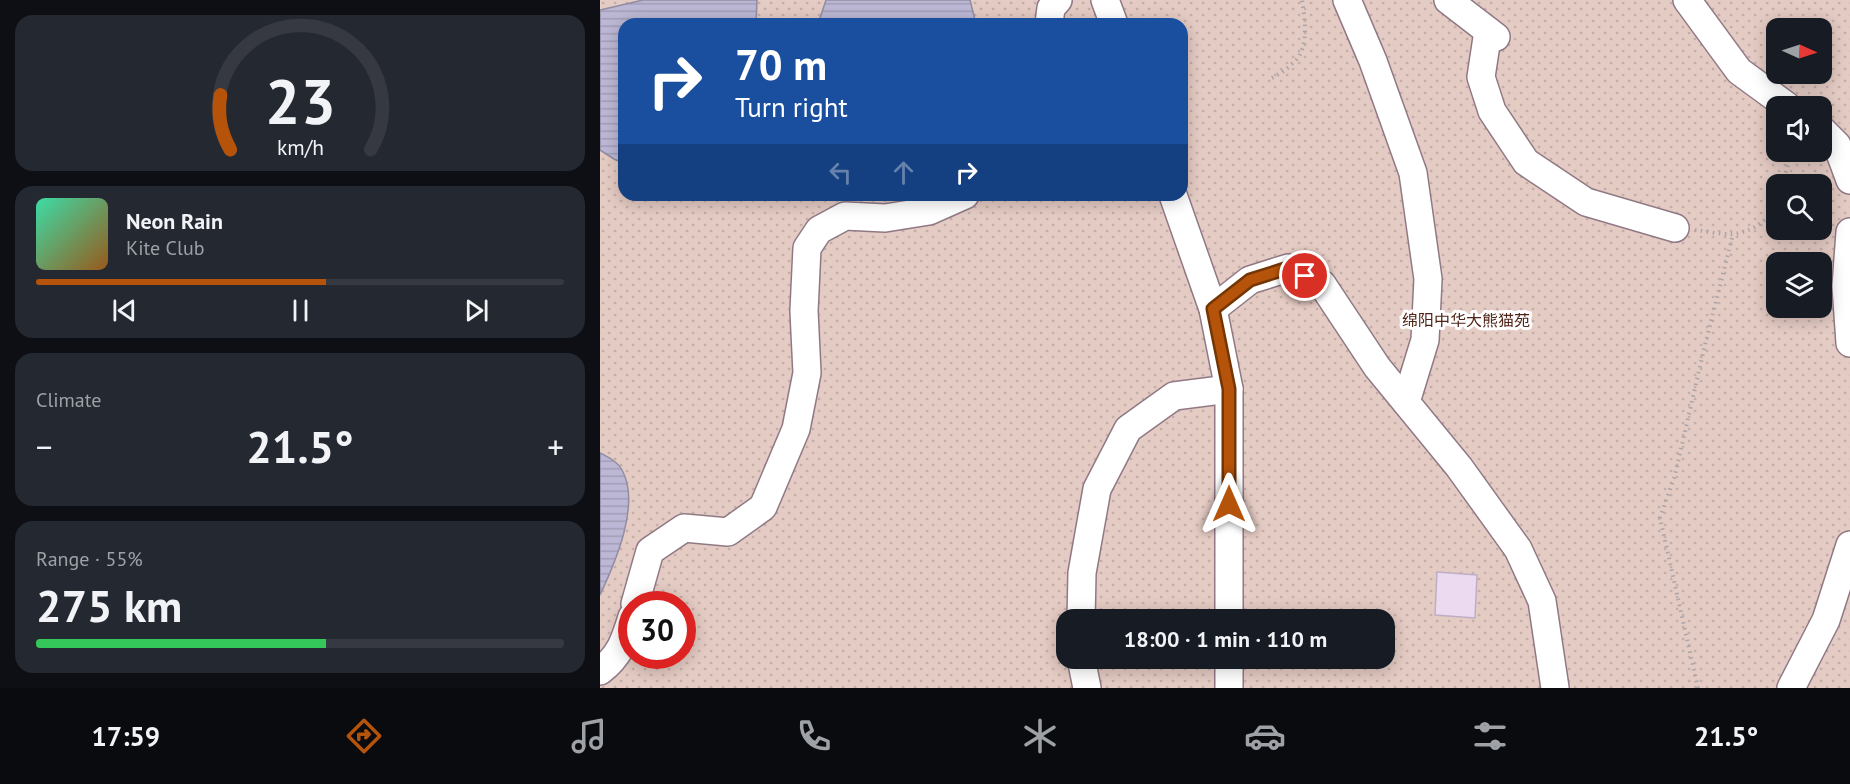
<!DOCTYPE html>
<meta charset="utf-8">
<style>
body{margin:0;font-family:"PT Sans","Noto Sans SC",sans-serif;background:#242831;color:#f1f3f6;height:100vh;display:flex;flex-direction:column;font-size:22px;white-space:nowrap}
*{box-sizing:border-box;margin:0}
p{font-size:20px;color:#9ea1a6}
.icon{flex:none;width:33px;height:33px;fill:none;stroke:currentColor;stroke-width:2;stroke-linecap:round;stroke-linejoin:round}
.map{position:relative;flex:1;overflow:hidden}
.sheet{display:flex;flex-direction:column;gap:15px;padding:15px;background:#0d0f14;width:600px}
.sheet>*{flex:none}
.hud{position:absolute;left:18px;top:18px;width:570px;height:183px;border-radius:18px;box-shadow:0 3px 15px #0003;background:#1a4fa0;color:#fff;overflow:hidden}
.needle{width:39px;rotate:93deg}
.buttons{position:absolute;left:1166px;top:18px;display:grid;gap:12px}
.buttons a{display:grid;place-items:center;width:66px;height:66px;border-radius:12px;background:#171b24;box-shadow:0 3px 15px #0003;font-size:30px}
.speed{position:absolute;left:18px;top:591px;display:flex;gap:12px;font-size:30px;font-weight:700;text-align:center}
.speed>*{display:grid;place-content:center;width:78px;height:78px;border-radius:50%;background:#171b24;box-shadow:0 3px 15px #0003;line-height:1}
.speed .limit{border:9px solid #d22;background:#fff;color:#111}
.pin{position:absolute;display:grid;place-items:center;width:51px;height:51px;color:#fff;margin:-26px;border:3px solid #fff;border-radius:50%;box-shadow:0 2px 6px #0007}
.me{position:absolute;width:66px;margin:-33px;rotate:0deg;stroke-linejoin:round;filter:drop-shadow(0 0 4px #0008)}
.turn{display:flex;align-items:center;gap:21px;height:126px;padding:0 18px;font-size:27px}
.turn .icon{width:78px;height:78px;stroke-width:2.5}
.turn b{display:block;font-size:42px;line-height:51px}
.lanes{display:flex;align-items:center;height:57px;padding:0 18px;background:#0003;justify-content:center;gap:30px;direction:ltr}
.lanes .off{opacity:.35}
.big{font-size:45px;font-weight:600;line-height:1.1}
.sheet .card{flex:1;display:flex;flex-direction:column;justify-content:center;gap:9px;min-width:0;padding:0 21px;border-radius:18px;background:#242831}
.sheet .dial{align-items:center;gap:0}
.dial svg{height:156px;overflow:visible;fill:none;stroke:#363941;stroke-width:7;stroke-linecap:round;text-anchor:middle}
.dial text{fill:#f1f3f6;stroke:none}
.song{display:flex;align-items:center;gap:18px}
.cover{width:72px;height:72px;border-radius:9px;background:linear-gradient(135deg,hsl(160 70% 55%),hsl(30 70% 35%))}
.played{height:6px;border-radius:3px;background:linear-gradient(90deg,#b45309 55%,#363941 55%)}
.keys{display:flex;justify-content:space-around;direction:ltr}
.heat{display:flex;justify-content:space-between;align-items:center;font-size:33px;direction:ltr}
.charge{height:9px;border-radius:4px;background:linear-gradient(90deg,#34c759 55%,#363941 0)}
.trip{position:absolute;left:456px;top:609px;width:339px;height:60px;border-radius:18px;background:#171b24;box-shadow:0 3px 15px #0003;font-weight:600;line-height:60px;text-align:center}
.menu{display:flex;height:96px;justify-content:space-around;align-items:center;background:#090b0e;color:#9ea1a6}
.menu .icon{width:42px;height:42px}
.menu .selected{color:#b45309}
.menu b{font-size:27px;color:#f1f3f6}
main{display:flex;flex:1;min-height:0}
.map>svg:first-child{display:block}
</style>
<main>
<section class="sheet">
<div class="card dial"><svg viewBox="0 0 100 80">
<path d="M14 69A42 42 0 1 1 86 69"/>
<path d="M14 69A42 42 0 0 1 9 41" stroke="#b45309"/>
<text x="50" y="56" font-size="32" font-weight="700">23</text>
<text x="50" y="72" font-size="11">km/h</text>
</svg></div>
<div class="card">
<div class="song"><i class="cover"></i><div><b>Neon Rain</b><p>Kite Club</p></div></div>
<div class="played"></div>
<div class="keys"><svg class="icon" aria-label="previous" viewBox="0 0 24 24"><path d="M18 5L8 12l10 7zM5 5v14"/></svg><svg class="icon" aria-label="pause" viewBox="0 0 24 24"><path d="M8 5v14M16 5v14"/></svg><svg class="icon" aria-label="next" viewBox="0 0 24 24"><path d="M6 5l10 7-10 7zM19 5v14"/></svg></div>
</div>
<div class="card"><p>Climate</p>
<div class="heat"><a>−</a><b class="big">21.5°</b><a>+</a></div>
</div>
<div class="card"><p>Range · 55%</p><b class="big">275 km</b><div class="charge"></div></div>
</section>
<div class="map">
<svg width="1250" height="688" viewBox="0 0 1250 688">
<defs>
<pattern id="park-dots" width="8" height="8" patternUnits="userSpaceOnUse" patternTransform="scale(1.5)"><rect width="8" height="8" fill="#e4cbc3"/><path d="M2 2h.1M6 6h.1" fill="none" stroke="#c4aea8" stroke-width="1.8" stroke-linecap="round"/></pattern>
<pattern id="water-rules" width="6" height="5" patternUnits="userSpaceOnUse" patternTransform="scale(1.5)"><rect width="6" height="5" fill="#bcb7d4"/><path d="M0 2.5h6" fill="none" stroke="#a29db6"/></pattern>
</defs>
<rect width="100%" height="100%" fill="#fcf7fa"/>
<path fill="url(#park-dots)" fill-rule="evenodd" d="M0 0H1250V688H0ZM24 24H582V195H24ZM1176 28H1221V74H1176ZM1176 106H1221V152H1176ZM1176 184H1221V230H1176ZM1176 262H1221V308H1176ZM32 604H82V656H32ZM466 620H784V658H466Z"/>
<g fill="url(#water-rules)" stroke="#928ca2" stroke-width="1.5">
<polygon points="43,0 157,0 156,24 24,24 23,163 14,159 0,150 0,10"/>
<polygon points="226,0 370,0 376,24 218,24"/>
<path d="M0 453C8 457 18 462 22 470 41 504 15 563 0 595Z"/>
</g>
<polygon fill="#ecdbf0" stroke="#bfaec3" stroke-width="1.5" points="837,572 877,575 875,618 835,615"/>
<g fill="none" stroke-linecap="round" stroke-linejoin="round">
<g stroke="#907985" stroke-width="30">
<g id="minor">
<polyline points="505,0 514,24"/>
<polyline points="747,0 773,61 813,173 828,279 825,340 806,402"/>
<polyline points="848,0 896,37"/>
<polyline points="1087,0 1139,71 1187,106"/>
<polyline points="449,24 451,8 458,0"/>
<polyline points="888,31 881,77 892,111 926,162 986,202 1075,228"/>
<polyline points="1221,129 1237,145 1250,180"/>
<polyline points="573,195 613,309 629,389 629,620"/>
<polyline points="1250,232 1246,286 1250,343"/>
<polyline points="613,309 650,280 688,268 722,284 777,367 859,467 918,549 942,601 955,688"/>
<polyline points="35,604 50,551 84,528 128,532 163,507 196,429 207,373 204,311 207,248 219,230 245,216 285,218 329,211 365,195"/>
<polyline points="481,620 482,573 497,489 528,429 574,396 629,389"/>
<polyline points="481,658 487,688"/>
<polyline points="629,658 629,688"/>
<path d="M0 671C20 656 25 640 32 617"/>
<polyline points="1191,688 1226,620 1250,545"/>
</g>
</g>
<g stroke="#aba4a9" stroke-width="4" stroke-dasharray="1.5 4.5" stroke-linecap="butt">
<path d="M672 78C679 74 686 70 692 64 710 50 705 20 702 0"/>
<polyline points="1182,184 1192,152"/>
<path d="M1095 230C1107 231 1121 235 1133 234 1152 232 1170 220 1176 202"/>
<polyline points="1098,688 1060,518 1075,475 1104,349 1133,234"/>
</g>
<use href="#minor" stroke="#fff" stroke-width="27"/>
</g>
<g fill="none" stroke-linecap="round" stroke-linejoin="round">
<g stroke="#753606" stroke-width="15">
<polyline id="route" points="629,504 629,389 613,309 650,280 688,268 705,276"/>
</g>
<use href="#route" stroke="#b45309" stroke-width="10"/>
</g>
<g text-anchor="middle" dominant-baseline="central" stroke-width="6" stroke-linejoin="round" paint-order="stroke">
<g font-size="16" fill="#502417" stroke="#fff">
<text x="866" y="320">绵阳中华大熊猫苑</text>
</g>
</g>
</svg>
<div class="buttons">
<a><svg class="needle" viewBox="-14 -14 28 28"><path d="M0-13l5 13h-10z" fill="#e53935"/><path d="M0 13l5-13h-10z" fill="#9ea1a6"/></svg></a>
<a><svg class="icon" aria-label="sound" viewBox="0 0 24 24"><path d="M4 9h4l5-4v14l-5-4H4zM17 9q2 3 0 6"/></svg></a>
<a><svg class="icon" aria-label="search" viewBox="0 0 24 24"><circle cx="10" cy="10" r="6"/><path d="M15 15l6 6"/></svg></a>
<a><svg class="icon" aria-label="layers" viewBox="0 0 24 24"><path d="M12 4l9 5-9 5-9-5zM3 14l9 5 9-5"/></svg></a>
</div>
<div class="speed"><div class="limit">30</div></div>
<div class="pin" style="left:705px;top:276px;background:#d93025"><svg class="icon" aria-label="arrive" viewBox="0 0 24 24"><path d="M6 21V4h12l-3 4 3 4H6"/></svg></div>
<svg class="me" style="left:629px;top:504px" viewBox="-20 -20 40 40"><path d="M0-17L14 15 0 8-14 15z" fill="#b45309" stroke="#fff" stroke-width="4"/></svg>
<div class="trip">18:00 · 1 min · 110 m</div>
<div class="hud">
<div class="turn"><svg class="icon" aria-label="right" viewBox="0 0 24 24"><path d="M7 20v-9h11M14 6l5 5-5 5"/></svg><div><b>70 m</b>Turn right</div></div>
<div class="lanes"><svg class="icon off" aria-label="left" viewBox="0 0 24 24"><path d="M17 20v-9H6M10 6l-5 5 5 5"/></svg><svg class="icon off" aria-label="ahead" viewBox="0 0 24 24"><path d="M12 20V5M6 11l6-6 6 6"/></svg><svg class="icon" aria-label="right" viewBox="0 0 24 24"><path d="M7 20v-9h11M14 6l5 5-5 5"/></svg></div>
</div>
</div>
</main>
<nav class="menu">
<b>17:59</b>
<svg class="icon selected" aria-label="directions" viewBox="0 0 24 24"><path d="M12 3l9 9-9 9-9-9zM9 14v-3h6M13 9l2 2-2 2"/></svg>
<svg class="icon" aria-label="music" viewBox="0 0 24 24"><path d="M9 18V5l10-2v13"/><circle cx="6" cy="18" r="3"/><circle cx="16" cy="16" r="3"/></svg>
<svg class="icon" aria-label="phone" viewBox="0 0 24 24"><path d="M5 4h4l2 5-3 2q2 4 5 5l2-3 5 2v4C11 20 4 13 5 4z"/></svg>
<svg class="icon" aria-label="climate" viewBox="0 0 24 24"><path d="M12 3v18M4 7l16 10M4 17L20 7"/></svg>
<svg class="icon" aria-label="car" viewBox="0 0 24 24"><path d="M5 17H2v-5l4-1 3-4h7l3 4 3 1v5h-3M9 17h6M6 11h13"/><circle cx="7" cy="17" r="2"/><circle cx="17" cy="17" r="2"/></svg>
<svg class="icon" aria-label="filters" viewBox="0 0 24 24"><path d="M4 7h16M4 17h16"/><circle cx="9" cy="7" r="2"/><circle cx="15" cy="17" r="2"/></svg>
<b>21.5°</b>
</nav>
